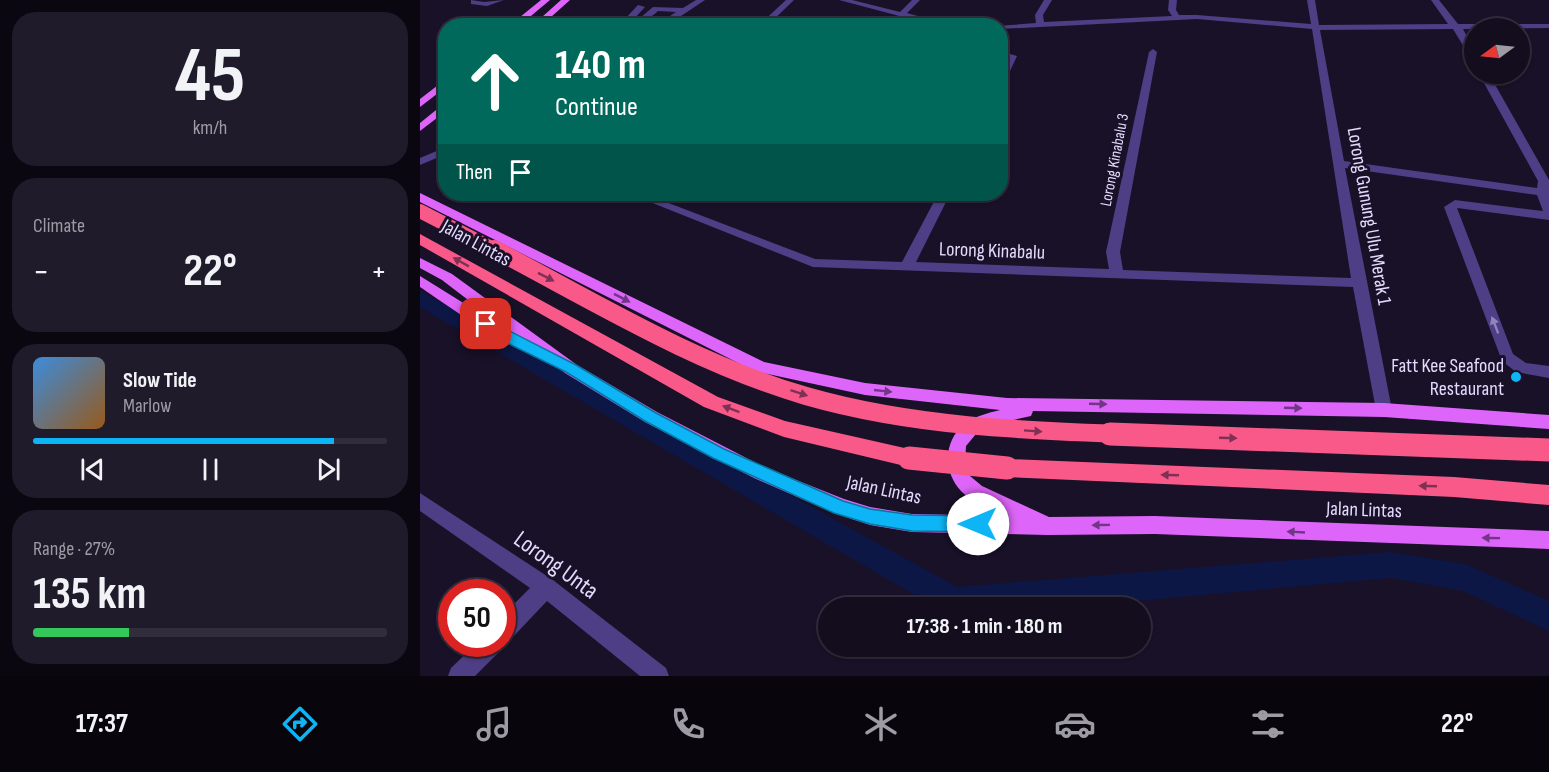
<!DOCTYPE html>
<meta charset="utf-8">
<style>
body{margin:0;font-family:"Sofia Sans Condensed",sans-serif;background:#201b2b;color:#f1f3f6;height:100vh;display:flex;flex-direction:column;font-size:22px;white-space:nowrap}
*{box-sizing:border-box;margin:0}
p{font-size:20px;color:#9d9ca4}
.icon{flex:none;width:33px;height:33px;fill:none;stroke:currentColor;stroke-width:2;stroke-linecap:round;stroke-linejoin:round}
.map{position:relative;flex:1;overflow:hidden}
.details{display:flex;flex-direction:column;gap:12px;padding:12px;background:#0a0710;width:420px}
.details>*{flex:none}
.hud{position:absolute;left:18px;top:18px;width:570px;height:183px;border-radius:24px;box-shadow:0 2px 4px #0004,0 0 0 2px #322d3c;background:#00695c;color:#fff;overflow:hidden}
.needle{width:39px;rotate:255deg}
.tools{position:absolute;left:1044px;top:18px;display:grid;gap:12px}
.tools a{display:grid;place-items:center;width:66px;height:66px;border-radius:50%;background:#130d1e;box-shadow:0 2px 4px #0004,0 0 0 2px #322d3c;font-size:30px}
.speed{position:absolute;left:18px;top:579px;display:flex;gap:12px;font-size:30px;font-weight:700;text-align:center}
.speed>*{display:grid;place-content:center;width:78px;height:78px;border-radius:50%;background:#130d1e;box-shadow:0 2px 4px #0004,0 0 0 2px #322d3c;line-height:1}
.speed .limit{border:9px solid #d22;background:#fff;color:#111}
.pin{position:absolute;display:grid;place-items:center;width:51px;height:51px;color:#fff;margin:-26px;border-radius:12px;box-shadow:0 3px 9px #0006}
.me{position:absolute;width:66px;margin:-33px;rotate:270deg;stroke-linejoin:round;filter:drop-shadow(0 0 4px #0008)}
.turn{display:flex;align-items:center;gap:21px;height:126px;padding:0 18px;font-size:27px}
.turn .icon{width:78px;height:78px;stroke-width:2.5}
.turn b{display:block;font-size:42px;line-height:51px}
.then{display:flex;align-items:center;height:57px;padding:0 18px;background:#0003;gap:12px;font-size:22px}
.big{font-size:45px;font-weight:700;line-height:1.1}
.details .card{flex:1;display:flex;flex-direction:column;justify-content:center;gap:9px;min-width:0;padding:0 21px;border-radius:24px;background:#201b2b}
.details .dial{align-items:center;gap:0}
.dial b{font-size:78px;line-height:1}
.song{display:flex;align-items:center;gap:18px}
.cover{width:72px;height:72px;border-radius:9px;background:linear-gradient(135deg,hsl(210 70% 55%),hsl(30 70% 35%))}
.played{height:6px;border-radius:3px;background:linear-gradient(90deg,#0db5f6 85%,#322d3c 85%)}
.keys{display:flex;justify-content:space-around;direction:ltr}
.heat{display:flex;justify-content:space-between;align-items:center;font-size:33px;direction:ltr}
.charge{height:9px;border-radius:4px;background:linear-gradient(90deg,#34c759 27%,#322d3c 0)}
.trip{position:absolute;left:398px;top:597px;width:333px;height:60px;border-radius:30px;background:#130d1e;box-shadow:0 2px 4px #0004,0 0 0 2px #322d3c;font-weight:700;line-height:60px;text-align:center}
.tabs{display:flex;height:96px;justify-content:space-around;align-items:center;background:#08050c;color:#9d9ca4}
.tabs .icon{width:42px;height:42px}
.tabs .on{color:#0db5f6}
.tabs b{font-size:27px;color:#f1f3f6}
main{display:flex;flex:1;min-height:0}
.map>svg:first-child{display:block}
</style>
<main>
<section class="details">
<div class="card dial"><b>45</b><p>km/h</p></div>
<div class="card"><p>Climate</p>
<div class="heat"><a>−</a><b class="big">22°</b><a>+</a></div>
</div>
<div class="card">
<div class="song"><i class="cover"></i><div><b>Slow Tide</b><p>Marlow</p></div></div>
<div class="played"></div>
<div class="keys"><svg class="icon" aria-label="previous" viewBox="0 0 24 24"><path d="M18 5L8 12l10 7zM5 5v14"/></svg><svg class="icon" aria-label="pause" viewBox="0 0 24 24"><path d="M8 5v14M16 5v14"/></svg><svg class="icon" aria-label="next" viewBox="0 0 24 24"><path d="M6 5l10 7-10 7zM19 5v14"/></svg></div>
</div>
<div class="card"><p>Range · 27%</p><b class="big">135 km</b><div class="charge"></div></div>
</section>
<div class="map">
<svg width="1129" height="676" viewBox="0 0 1129 676">
<rect width="100%" height="100%" fill="#191128"/>
<g fill="none" stroke-linecap="round" stroke-linejoin="round">
<polygon fill="#0d1745" fill-rule="evenodd" points="0,291 537,587 971,552 1045,564 1129,601 1129,631 1043,591 971,578 637,608 517,608 0,307"/>
<g fill="#4d3e85" fill-rule="evenodd">
<polygon points="51,0 64,2 84,0 67,6 51,4"/>
<path d="M276 0H285L246 26H235L256 12 238 11C221 26 211 26 189 26L202 22 218 5 225 7 213 20 220 18 233 7 263 8Z"/>
<polygon points="366,0 374,0 347,26 338,26"/>
<polygon points="419,0 432,0 480,12 492,0 500,0 487,13 533,26 517,26"/>
<polygon points="624,0 632,0 623,15 624,22 752,16 748,10 749,0 757,0 756,10 759,15 777,15 891,24 887,0 895,0 899,25 1028,24 1011,0 1019,0 1038,24 1129,24 1129,28 1043,29 1054,50 1054,60 1050,57 1033,29 900,30 924,161 1117,188 1118,181 1059,74 1069,74 1129,180 1129,220 1037,208 1093,354 1106,363 1129,366 1129,378 1096,372 1082,361 1024,207 1035,200 1123,211 1117,195 925,168 972,410 970,415 964,417 958,415 956,410 933,287 393,267 210,194 225,194 395,259 482,262 518,194 530,194 496,262 689,269 686,252 729,52 733,49 737,52 700,252 703,270 931,278 892,29 777,19 580,29 580,26 577,26 616,23 615,15"/>
<polygon points="590,54 597,56 585,82 580,85 580,72"/>
<polygon points="26,147 26,154 0,165 0,158"/>
<polygon points="0,493 133,580 246,668 249,676 220,676 127,601 90,640 82,642 82,616 110,588 0,511"/>
<polygon points="56,644 82,644 79,652 55,676 28,676 31,668"/>
</g>
<g fill="#dd65f9" fill-rule="evenodd">
<polygon points="121,0 130,0 99,26 89,26"/>
<polygon points="141,0 150,0 121,26 112,26"/>
<polygon points="26,79 26,87 0,107 0,99"/>
<polygon points="26,102 26,111 0,131 0,123"/>
<path d="M0 193 344 362 445 383 587 398 964 403 1129 415V429L964 417 613 411 611 416 575 424 556 434 546 446 545 462 550 476 562 486 629 517 735 516 1129 531V549L735 534 628 535 492 532 450 525 414 513 334 478 225 422 145 373 119 353C103 360 18 299 0 287V276L90 332 22 280 0 268V258L32 274 157 365 237 412 346 468 424 499 450 507 492 514 586 516C571 510 553 503 541 491 523 472 523 440 545 424 555 416 568 413 580 410L445 395 334 371 0 202Z"/>
</g>
<g fill="#f95989" fill-rule="evenodd">
<polygon points="0,234 298,397 365,421 489,449 496,452 500,458 496,464 489,467 364,437 284,407 0,245"/>
<polygon points="587,459 1034,477 1129,485 1129,505 1034,497 587,477 579,474 576,468 579,462"/>
</g>
<polyline stroke="#f95989" stroke-width="14" points="0,211 77,251"/>
<path stroke="#f95989" stroke-width="18" d="M74 249C175 302 276 364 386 396 497 428 615 431 729 435"/>
<g stroke="#f95989" stroke-width="23">
<polyline points="690,434 1129,450"/>
<polyline points="489,458 587,468"/>
</g>
</g>
<defs><path id="oneway-solid" d="M-6-.8H1V-3.2L6.5 0L1 3.2V.8H-6Z" transform="scale(1.5)"/></defs>
<g fill="#7e3154">
<use href="#oneway-solid" transform="translate(41 262) rotate(-151)"/>
<use href="#oneway-solid" transform="translate(126 277) rotate(27)"/>
<use href="#oneway-solid" transform="translate(379 393) rotate(18)"/>
<use href="#oneway-solid" transform="translate(311 409) rotate(-159)"/>
<use href="#oneway-solid" transform="translate(613 431) rotate(4)"/>
<use href="#oneway-solid" transform="translate(808 438) rotate(2)"/>
<use href="#oneway-solid" transform="translate(750 475) rotate(-178)"/>
<use href="#oneway-solid" transform="translate(1008 486) rotate(-178)"/>
</g>
<g fill="#713786">
<use href="#oneway-solid" transform="translate(202 298) rotate(27)"/>
<use href="#oneway-solid" transform="translate(463 391) rotate(6)"/>
<use href="#oneway-solid" transform="translate(678 404) rotate(2)"/>
<use href="#oneway-solid" transform="translate(873 408) rotate(2)"/>
<use href="#oneway-solid" transform="translate(681 525) rotate(179)"/>
<use href="#oneway-solid" transform="translate(876 532) rotate(-177)"/>
<use href="#oneway-solid" transform="translate(1071 538) rotate(-179)"/>
</g>
<use fill="#9184bb" href="#oneway-solid" transform="translate(1075 325) rotate(-111)"/>
<polygon fill="#0db5f6" stroke="#0876a0" stroke-width="1.5" points="66,319 156,365 236,413 304,449 423,501 450,509 492,515 558,516 565,518 567,524 565,529 558,532 492,531 450,524 414,513 293,458 225,421 146,372 81,340 61,327 59,324 61,320"/>
<circle fill="#0db5f6" stroke="#191128" stroke-width="2" cx="1096" cy="377" r="6"/>
<g text-anchor="middle" dominant-baseline="central" stroke-width="6" stroke-linejoin="round" paint-order="stroke">
<g font-size="16" fill="#e4dafe" stroke="#191128">
<text transform="translate(695 160) rotate(-79)">Lorong Kinabalu 3</text>
</g>
<g font-size="20" fill="#e4dafe" stroke="#191128">
<text transform="translate(949 216) rotate(80)">Lorong Gunung Ulu Merak 1</text>
<text transform="translate(56 243) rotate(29)">Jalan Lintas</text>
<text transform="translate(572 251) rotate(2)">Lorong Kinabalu</text>
<text transform="translate(464 490) rotate(12)">Jalan Lintas</text>
<text transform="translate(944 510) rotate(2)">Jalan Lintas</text>
</g>
<g font-size="20" fill="#e4dafe" stroke="#191128" text-anchor="end">
<text x="1084" y="366">Fatt Kee Seafood<tspan x="1084" dy="23">Restaurant</tspan></text>
</g>
<g font-size="24" fill="#e4dafe" stroke="#191128">
<text transform="translate(136 565) rotate(36)">Lorong Unta</text>
</g>
</g>
</svg>
<div class="tools">
<a><svg class="needle" viewBox="-14 -14 28 28"><path d="M0-13l5 13h-10z" fill="#e53935"/><path d="M0 13l5-13h-10z" fill="#9d9ca4"/></svg></a>
</div>
<div class="speed"><div class="limit">50</div></div>
<div class="pin" style="left:66px;top:324px;background:#d93025"><svg class="icon" aria-label="arrive" viewBox="0 0 24 24"><path d="M6 21V4h12l-3 4 3 4H6"/></svg></div>
<svg class="me" style="left:558px;top:524px" viewBox="-20 -20 40 40"><circle r="19" fill="#fff"/><path d="M0-13L10 11 0 6-10 11z" fill="#0db5f6"/></svg>
<div class="trip">17:38 · 1 min · 180 m</div>
<div class="hud">
<div class="turn"><svg class="icon" aria-label="ahead" viewBox="0 0 24 24"><path d="M12 20V5M6 11l6-6 6 6"/></svg><div><b>140 m</b>Continue</div></div>
<div class="then">Then<svg class="icon" aria-label="arrive" viewBox="0 0 24 24"><path d="M6 21V4h12l-3 4 3 4H6"/></svg></div>
</div>
</div>
</main>
<nav class="tabs">
<b>17:37</b>
<svg class="icon on" aria-label="directions" viewBox="0 0 24 24"><path d="M12 3l9 9-9 9-9-9zM9 14v-3h6M13 9l2 2-2 2"/></svg>
<svg class="icon" aria-label="music" viewBox="0 0 24 24"><path d="M9 18V5l10-2v13"/><circle cx="6" cy="18" r="3"/><circle cx="16" cy="16" r="3"/></svg>
<svg class="icon" aria-label="phone" viewBox="0 0 24 24"><path d="M5 4h4l2 5-3 2q2 4 5 5l2-3 5 2v4C11 20 4 13 5 4z"/></svg>
<svg class="icon" aria-label="climate" viewBox="0 0 24 24"><path d="M12 3v18M4 7l16 10M4 17L20 7"/></svg>
<svg class="icon" aria-label="car" viewBox="0 0 24 24"><path d="M5 17H2v-5l4-1 3-4h7l3 4 3 1v5h-3M9 17h6M6 11h13"/><circle cx="7" cy="17" r="2"/><circle cx="17" cy="17" r="2"/></svg>
<svg class="icon" aria-label="filters" viewBox="0 0 24 24"><path d="M4 7h16M4 17h16"/><circle cx="9" cy="7" r="2"/><circle cx="15" cy="17" r="2"/></svg>
<b>22°</b>
</nav>
